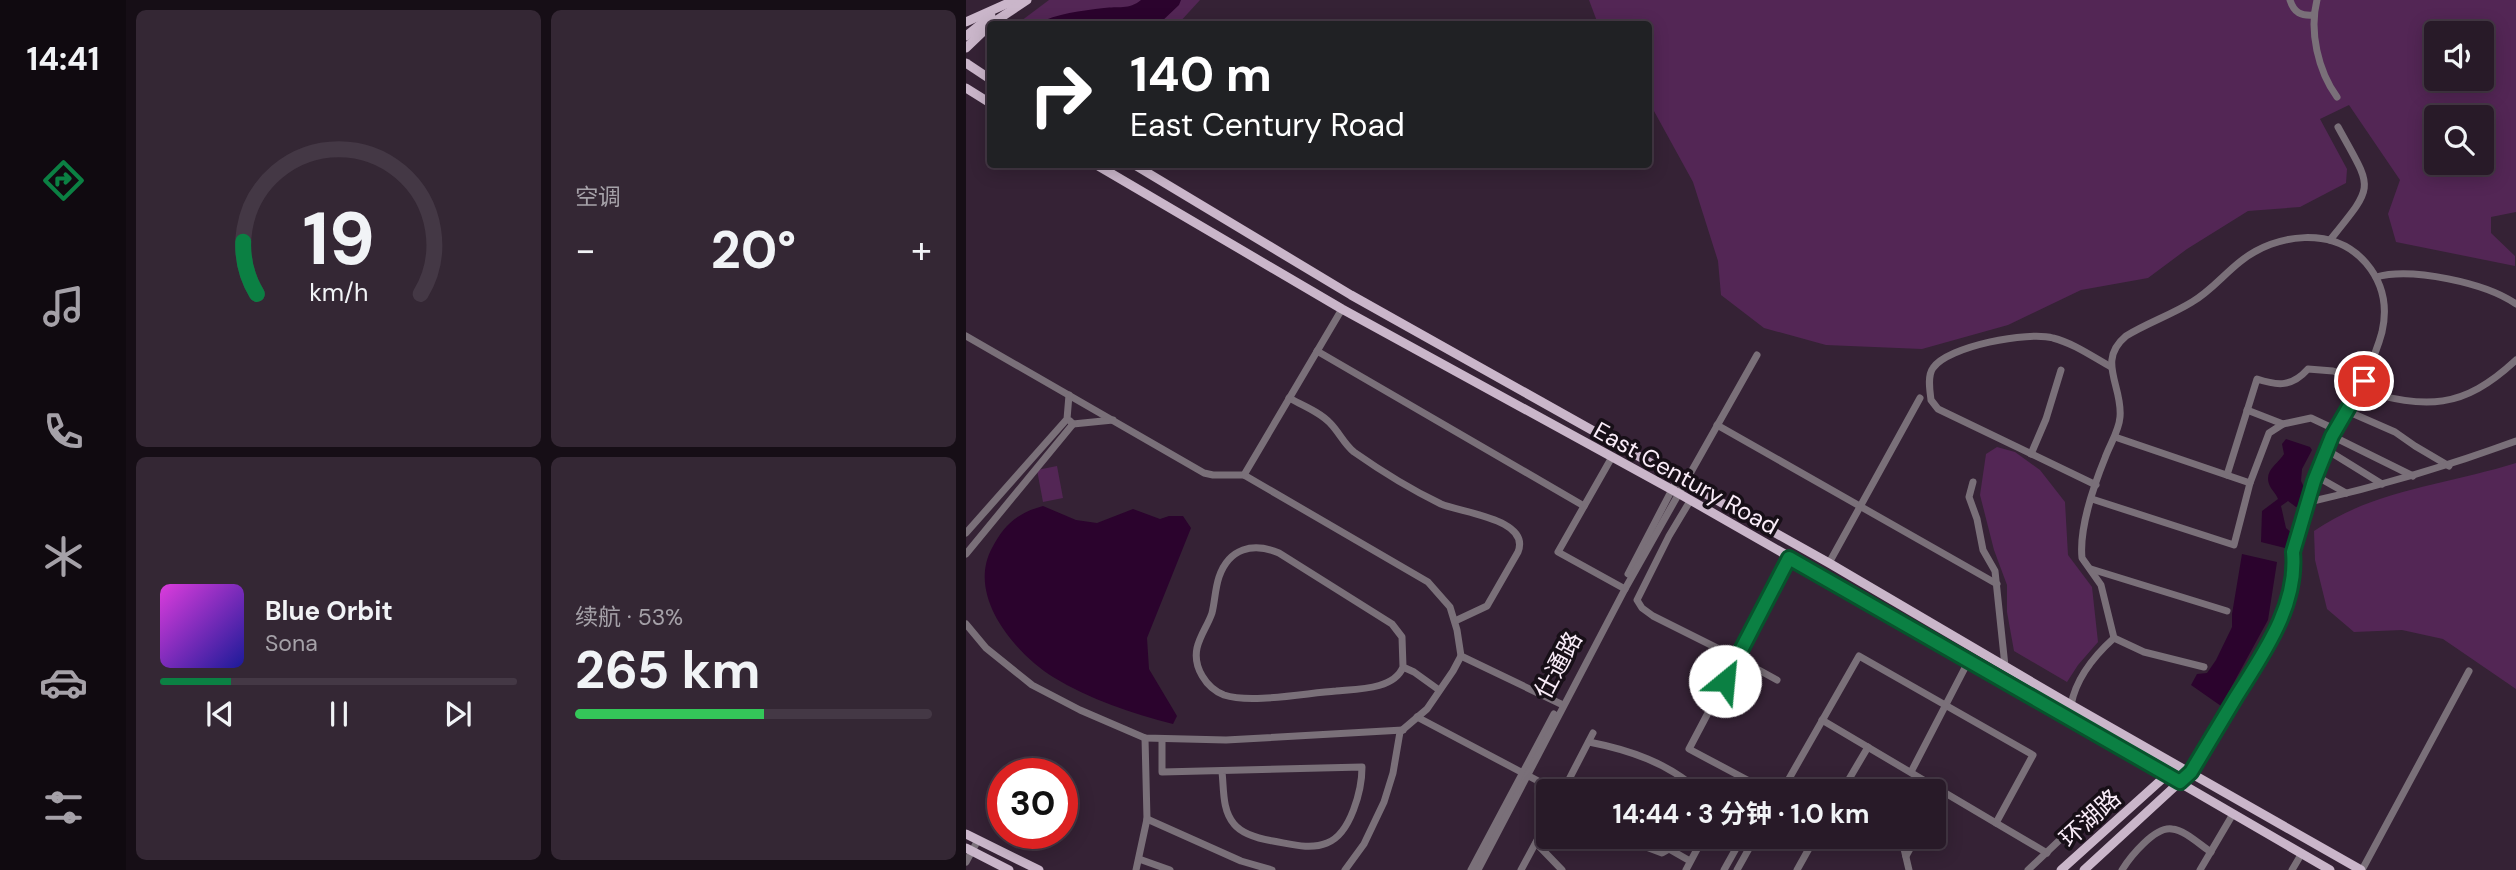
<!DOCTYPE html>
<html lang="zh">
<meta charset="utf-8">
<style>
body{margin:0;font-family:"DM Sans","Noto Sans SC",sans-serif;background:#342734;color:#f1f3f6;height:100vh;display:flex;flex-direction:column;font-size:26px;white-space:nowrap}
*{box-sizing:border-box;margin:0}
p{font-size:23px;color:#a5a1a8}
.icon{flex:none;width:38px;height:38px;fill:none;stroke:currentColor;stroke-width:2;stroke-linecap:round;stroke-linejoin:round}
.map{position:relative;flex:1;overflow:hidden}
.drawer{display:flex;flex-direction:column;gap:10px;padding:10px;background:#160e16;width:840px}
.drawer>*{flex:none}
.banner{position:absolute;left:21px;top:21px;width:665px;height:147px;border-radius:7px;box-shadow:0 4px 18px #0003,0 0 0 2px #443845;background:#202124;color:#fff;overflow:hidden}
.buttons{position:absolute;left:1458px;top:21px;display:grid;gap:14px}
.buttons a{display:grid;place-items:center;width:70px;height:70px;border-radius:7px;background:#281a28;box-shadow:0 4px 18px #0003,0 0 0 2px #443845;font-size:35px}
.speed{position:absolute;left:21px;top:758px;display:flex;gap:14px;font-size:35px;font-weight:700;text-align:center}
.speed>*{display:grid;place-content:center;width:91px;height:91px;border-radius:50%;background:#281a28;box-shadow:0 4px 18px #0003,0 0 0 2px #443845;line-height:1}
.speed .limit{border:10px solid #d22;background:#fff;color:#111}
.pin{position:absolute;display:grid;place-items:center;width:60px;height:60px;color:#fff;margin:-30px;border:4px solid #fff;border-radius:50%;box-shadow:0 2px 7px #0007}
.me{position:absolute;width:77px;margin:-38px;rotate:28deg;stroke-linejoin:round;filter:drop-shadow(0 0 5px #0008)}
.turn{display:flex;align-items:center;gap:24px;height:147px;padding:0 28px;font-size:32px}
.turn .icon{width:91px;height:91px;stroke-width:2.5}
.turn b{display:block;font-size:49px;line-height:60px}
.big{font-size:52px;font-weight:700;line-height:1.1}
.drawer .card{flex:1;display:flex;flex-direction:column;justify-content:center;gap:10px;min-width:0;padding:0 24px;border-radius:10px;background:#342734}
.drawer .dial{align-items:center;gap:0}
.dial svg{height:182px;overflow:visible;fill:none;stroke:#443845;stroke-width:7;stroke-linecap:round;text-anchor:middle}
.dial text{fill:#f1f3f6;stroke:none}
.song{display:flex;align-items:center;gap:21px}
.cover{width:84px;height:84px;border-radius:10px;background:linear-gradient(135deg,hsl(300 70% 55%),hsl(240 70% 35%))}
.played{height:7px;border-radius:4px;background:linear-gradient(90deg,#0b8043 20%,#443845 20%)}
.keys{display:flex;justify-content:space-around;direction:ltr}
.heat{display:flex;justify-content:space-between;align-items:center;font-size:38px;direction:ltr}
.charge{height:10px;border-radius:5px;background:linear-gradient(90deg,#34c759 53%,#443845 0)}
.drawer .tiles{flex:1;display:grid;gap:10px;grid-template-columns:repeat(2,1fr)}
.trip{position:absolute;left:570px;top:779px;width:410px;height:70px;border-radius:7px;background:#281a28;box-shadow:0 4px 18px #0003,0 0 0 2px #443845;font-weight:700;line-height:70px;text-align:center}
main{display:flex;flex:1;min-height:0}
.tab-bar{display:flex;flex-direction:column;width:126px;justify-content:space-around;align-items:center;background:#100a10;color:#a5a1a8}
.tab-bar .icon{width:49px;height:49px}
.tab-bar .current{color:#0b8043}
.tab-bar b{font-size:32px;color:#f1f3f6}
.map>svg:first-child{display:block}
</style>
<main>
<nav class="tab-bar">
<b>14:41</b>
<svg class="icon current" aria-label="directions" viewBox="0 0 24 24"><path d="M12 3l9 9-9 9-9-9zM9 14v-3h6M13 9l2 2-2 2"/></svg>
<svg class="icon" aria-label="music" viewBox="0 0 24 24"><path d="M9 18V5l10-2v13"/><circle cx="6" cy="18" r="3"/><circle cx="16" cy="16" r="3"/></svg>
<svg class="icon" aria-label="phone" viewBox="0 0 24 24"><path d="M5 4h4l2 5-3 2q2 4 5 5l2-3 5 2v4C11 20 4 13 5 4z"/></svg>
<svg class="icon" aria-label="climate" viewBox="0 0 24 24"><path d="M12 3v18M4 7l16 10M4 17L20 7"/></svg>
<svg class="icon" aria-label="car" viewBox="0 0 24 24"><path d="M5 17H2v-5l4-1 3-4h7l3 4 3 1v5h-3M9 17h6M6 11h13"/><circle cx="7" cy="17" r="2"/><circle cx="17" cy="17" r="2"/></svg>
<svg class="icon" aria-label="filters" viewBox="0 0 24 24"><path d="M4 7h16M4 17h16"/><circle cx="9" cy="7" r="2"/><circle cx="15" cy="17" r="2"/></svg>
</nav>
<section class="drawer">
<div class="tiles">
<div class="card dial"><svg viewBox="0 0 100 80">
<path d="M14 69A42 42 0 1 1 86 69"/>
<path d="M14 69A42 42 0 0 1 8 46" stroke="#0b8043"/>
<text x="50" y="56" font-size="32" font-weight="700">19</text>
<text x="50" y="72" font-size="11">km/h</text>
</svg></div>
<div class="card"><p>空调</p>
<div class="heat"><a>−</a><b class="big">20°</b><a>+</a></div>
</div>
<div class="card">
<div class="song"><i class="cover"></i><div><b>Blue Orbit</b><p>Sona</p></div></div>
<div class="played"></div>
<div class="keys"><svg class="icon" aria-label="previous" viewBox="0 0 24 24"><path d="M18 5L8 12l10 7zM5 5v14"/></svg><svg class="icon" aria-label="pause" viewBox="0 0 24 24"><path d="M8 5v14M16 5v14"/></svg><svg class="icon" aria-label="next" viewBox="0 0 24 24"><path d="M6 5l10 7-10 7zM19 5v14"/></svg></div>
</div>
<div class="card"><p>续航 · 53%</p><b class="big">265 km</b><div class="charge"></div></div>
</div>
</section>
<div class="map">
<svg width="1550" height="870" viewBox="0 0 1550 870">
<rect width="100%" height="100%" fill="#352235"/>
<g fill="#532655" fill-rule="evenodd">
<polygon points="83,0 234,0 212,24 51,24"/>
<path d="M623 0H1550V212L1525 217V233L1549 256V266L1430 242 1422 214 1434 180 1383 105 1354 119 1381 169 1380 183 1334 207 1282 211 1221 249 1182 278 1115 290 1042 325 956 349 860 345 798 328 755 295 752 261 727 182 683 102 682 24H632ZM1470 33H1516V79H1470ZM1470 117H1516V163H1470Z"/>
<polygon points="1031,447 1049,452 1074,470 1099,502 1102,555 1126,587 1132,642 1112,665 1101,682 1048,651 1041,612 1041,585 1028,550 1014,495 1020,454"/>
<path d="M1550 463V689L1477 639 1436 630 1388 632 1361 609 1349 560 1348 531C1407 490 1483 484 1550 463Z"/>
<polygon points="91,466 97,498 77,502 71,470"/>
</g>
<g fill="#2b032d">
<path d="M175 0H215L213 5 193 24H71C91 13 115 11 138 8 152 6 163 10 175 0Z"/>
<path d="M1320 439 1344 447 1346 450 1336 469 1335 481 1338 487 1334 505 1330 507 1322 501 1315 506 1320 528 1328 535 1319 548 1295 542 1296 511 1312 499C1310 493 1305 490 1303 484 1298 470 1313 463 1318 454L1316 444Z"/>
<path d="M77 506 110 520 131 523 167 509 194 519 203 516H217L225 528 181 638 183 669 211 716 207 724C167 714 123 699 87 677 49 653 0 596 26 548 38 525 51 513 77 506Z"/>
<polygon points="1276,554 1311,562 1302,620 1255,706 1225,685 1231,674 1241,673 1250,660 1266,627 1266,614"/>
</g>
<polygon fill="#352235" points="24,54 24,91 0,115 0,75"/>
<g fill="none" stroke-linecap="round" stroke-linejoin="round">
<g stroke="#7a7079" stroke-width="7">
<path d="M1324 0C1328 13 1335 16 1348 15"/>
<path d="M1351 0C1343 31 1352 71 1371 97"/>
<path d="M1364 240C1410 183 1407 191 1372 127"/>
<path d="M1410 277C1446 267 1520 283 1550 304"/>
<polyline points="0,336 238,473 247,475 278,475 462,582 484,607 491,630 495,656 597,705"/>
<polyline points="351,351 618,506"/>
<path d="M1393 390C1461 409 1496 410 1550 360"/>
<path d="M323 398C336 405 354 412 364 423 373 432 378 444 388 452 415 471 446 490 475 504 496 513 565 519 552 552L521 606 489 621"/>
<polyline points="1281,410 1317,424"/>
<polyline points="1381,411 1429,432 1449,446 1483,466"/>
<polyline points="104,421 107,424 147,420"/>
<polyline points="751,425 1031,584"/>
<polyline points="1366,436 1447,476"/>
<polyline points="1361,450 1416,484"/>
<polyline points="1065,454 1080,419 1095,370"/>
<polyline points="646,457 592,552 659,589"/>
<polyline points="278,475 376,309"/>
<path d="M1261 475 1291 379C1312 386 1326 387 1342 369L1367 371 1398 381"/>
<polyline points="1350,476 1380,493"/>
<polyline points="1007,482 1003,497 1011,519 1017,550 1029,571 1039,666"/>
<polyline points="1284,483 1303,433 1317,424 1345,418 1362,426 1367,433"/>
<path d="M1130 485 972 409 965 400C964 391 961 376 967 368 982 346 1062 331 1087 338 1107 343 1127 357 1145 367"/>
<polyline points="1126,499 1268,545 1284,483 1149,437"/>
<polyline points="724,501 703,536 671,600 676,608 687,616 771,658 723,749 802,791"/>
<path d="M1343 502C1414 486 1482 466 1550 441"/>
<polyline points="0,533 101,419 103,395"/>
<polyline points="0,554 107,424"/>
<polyline points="863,563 954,398"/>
<polyline points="1125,569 1261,611"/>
<polyline points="662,574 712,478"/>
<polyline points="0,624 20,648 66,685 114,710 179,738 260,740 437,730"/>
<path d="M437 667C428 690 390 689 370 691 340 693 285 704 258 695 240 688 227 667 231 648 234 635 242 625 246 613 249 601 249 589 253 577 263 548 287 542 313 553L426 624 436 637 437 667 448 672 473 690"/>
<polyline points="811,680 771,658 823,558"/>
<path d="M1105 705C1110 678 1128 656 1148 638"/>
<polyline points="451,717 591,791"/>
<polyline points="856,720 1030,823"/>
<path d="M196 740V772L396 767C396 789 385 834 361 843 344 850 325 844 307 841 295 839 276 834 268 824 256 810 258 789 256 772"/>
<path d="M623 742C664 750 702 763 733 791"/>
<polyline points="945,772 1003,660"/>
<path d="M1225 773C1241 746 1257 719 1273 693 1299 651 1332 604 1327 552 1340 512 1349 469 1368 432 1386 398 1406 369 1416 332 1422 306 1417 283 1400 263 1368 226 1310 233 1275 261 1258 274 1245 291 1226 302 1205 315 1181 323 1160 336 1130 361 1157 386 1154 417 1153 431 1144 444 1139 458 1128 485 1113 529 1116 558L1135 585 1148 638 1178 652 1238 667"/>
<polyline points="597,791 627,733"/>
<polyline points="816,791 893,656 1067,755 1030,823 1081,853"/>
<polyline points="876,791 902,747"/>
<polyline points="968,808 977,792"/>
<polyline points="181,819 275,861 306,870"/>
<polyline points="651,836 696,853 703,849"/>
<polyline points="696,836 704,843 703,849 724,861"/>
<polyline points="935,836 943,870"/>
<polyline points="570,843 596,870"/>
<polyline points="940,856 951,836"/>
<polyline points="173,859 204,870"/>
<polyline points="0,862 12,840"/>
<polyline points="170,870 181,819 179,738"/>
<polyline points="379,870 398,844 418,802 427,773 434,732 461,709 487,671 495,656"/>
<polyline points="505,870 588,714"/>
<polyline points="512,870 659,589 791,355"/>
<polyline points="555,870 583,818"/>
<polyline points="720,870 738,836"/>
<polyline points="758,870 777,836"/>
<polyline points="771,870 790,836"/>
<polyline points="831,870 850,836"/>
<polyline points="1062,870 1100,834"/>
<path d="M1156 870C1164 857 1189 826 1206 829 1219 830 1234 845 1245 852"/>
<polyline points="1234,870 1267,814"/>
<polyline points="1326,870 1336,853"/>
<polyline points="1396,870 1503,671"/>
</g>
<g stroke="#cab6ca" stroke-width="9">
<polyline points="0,22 49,0"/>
<polyline points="25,24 61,0"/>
<polyline points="0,36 25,16"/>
<polyline points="0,48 24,25"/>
<polyline points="0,63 24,79"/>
<polyline points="0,88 24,103"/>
<polyline points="129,164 376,309 712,493 899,600 1364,870"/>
<polyline points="167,164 385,295 863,563 1105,705 1395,870"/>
<polyline points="0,834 73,870"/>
<polyline points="0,848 43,870"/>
<polyline points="1095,870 1204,772"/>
<polyline points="1118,870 1217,779"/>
</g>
</g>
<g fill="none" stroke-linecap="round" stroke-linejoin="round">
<g stroke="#07532c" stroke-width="18">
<path id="route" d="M759 681 823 558 1214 782 1225 772C1240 747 1255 722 1270 697 1297 654 1332 606 1327 552L1348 481 1366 436 1398 381"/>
</g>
<use href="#route" stroke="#0b8043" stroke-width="12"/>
</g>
<g text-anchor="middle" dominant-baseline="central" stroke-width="7" stroke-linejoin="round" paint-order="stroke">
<g font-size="24" fill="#f9ecf8" stroke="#170f17">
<text transform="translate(720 478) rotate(29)">East Century Road</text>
<text transform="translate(592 665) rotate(-62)">仕通路</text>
<text transform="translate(1124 818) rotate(-42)">环湖路</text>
</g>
</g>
</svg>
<div class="buttons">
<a><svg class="icon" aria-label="sound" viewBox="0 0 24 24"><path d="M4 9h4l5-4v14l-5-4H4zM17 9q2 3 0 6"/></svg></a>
<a><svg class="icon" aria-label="search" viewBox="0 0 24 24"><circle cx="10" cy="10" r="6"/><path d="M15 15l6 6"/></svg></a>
</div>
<div class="speed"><div class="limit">30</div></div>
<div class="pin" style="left:1398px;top:381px;background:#d93025"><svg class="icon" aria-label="arrive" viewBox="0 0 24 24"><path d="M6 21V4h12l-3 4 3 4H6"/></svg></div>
<svg class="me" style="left:759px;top:681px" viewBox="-20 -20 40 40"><circle r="19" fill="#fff"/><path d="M0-13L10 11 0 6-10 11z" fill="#0b8043"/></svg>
<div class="trip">14:44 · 3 分钟 · 1.0 km</div>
<div class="banner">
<div class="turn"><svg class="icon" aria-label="right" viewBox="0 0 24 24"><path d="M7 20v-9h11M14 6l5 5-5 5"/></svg><div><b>140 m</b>East Century Road</div></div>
</div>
</div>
</main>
